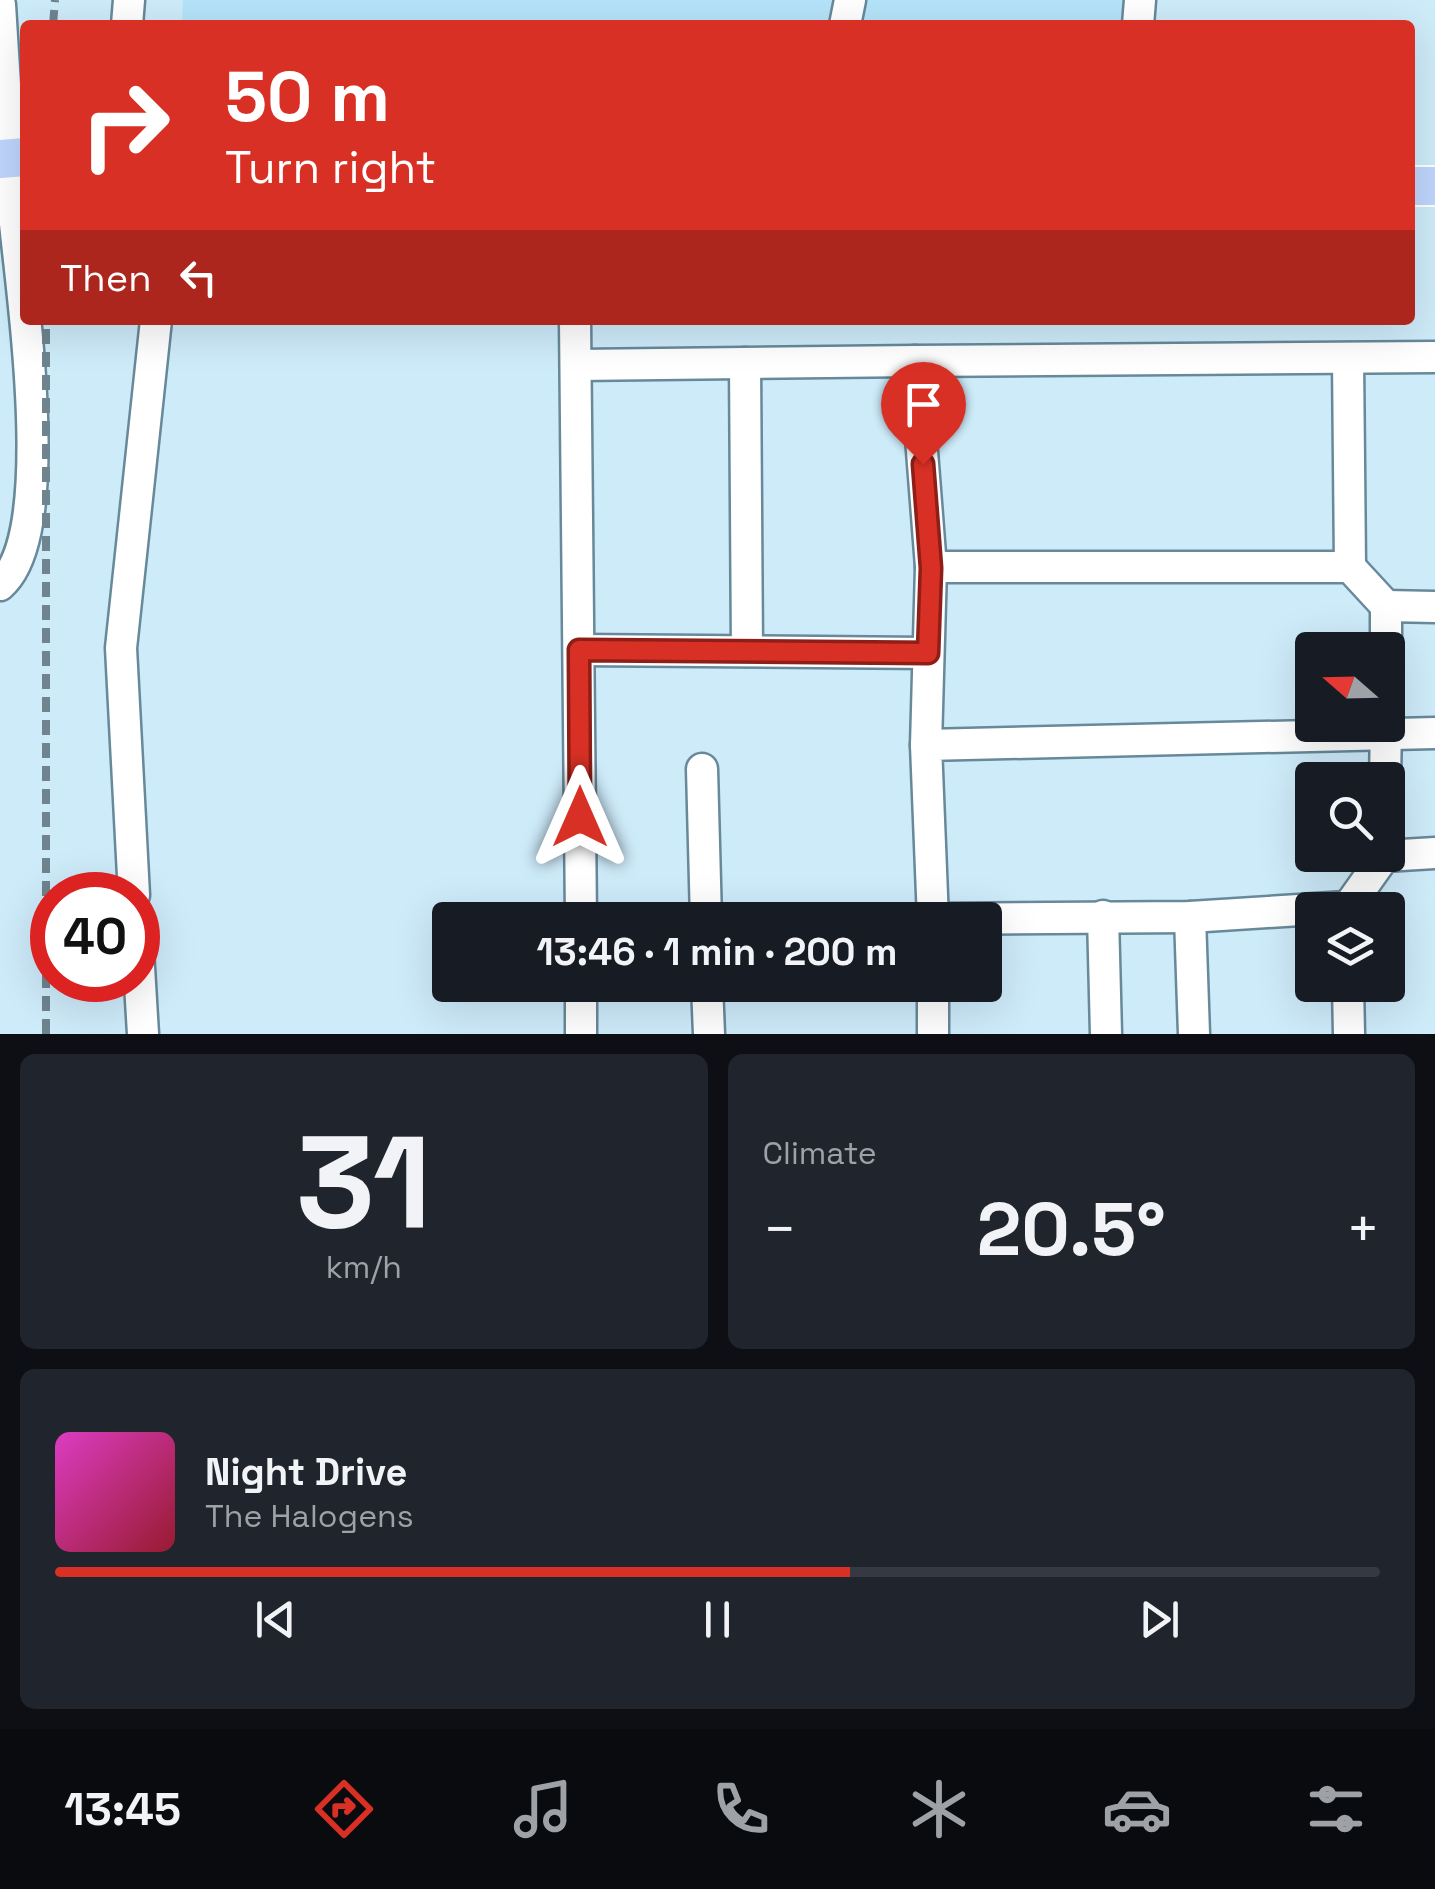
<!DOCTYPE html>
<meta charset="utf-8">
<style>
body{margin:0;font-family:"Space Grotesk",sans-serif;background:#20242c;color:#f1f3f6;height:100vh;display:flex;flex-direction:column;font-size:38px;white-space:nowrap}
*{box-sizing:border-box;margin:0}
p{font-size:32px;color:#9ea1a6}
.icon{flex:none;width:55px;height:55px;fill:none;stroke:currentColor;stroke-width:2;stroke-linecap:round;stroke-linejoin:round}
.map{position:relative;height:1034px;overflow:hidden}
.sheet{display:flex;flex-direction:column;gap:20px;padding:20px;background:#0d0f14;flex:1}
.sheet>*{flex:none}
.top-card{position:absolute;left:20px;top:20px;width:1395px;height:305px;border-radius:10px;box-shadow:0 10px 40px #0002;background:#d93025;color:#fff;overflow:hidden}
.needle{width:65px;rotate:290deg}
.tools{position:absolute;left:1295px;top:632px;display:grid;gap:20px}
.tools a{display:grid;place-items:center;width:110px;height:110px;border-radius:10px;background:#171b24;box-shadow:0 10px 40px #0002;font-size:50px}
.speed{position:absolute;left:30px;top:872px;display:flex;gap:20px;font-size:50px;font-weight:700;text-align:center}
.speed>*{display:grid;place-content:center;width:130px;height:130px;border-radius:50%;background:#171b24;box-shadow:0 10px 40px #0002;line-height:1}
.speed .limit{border:15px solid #d22;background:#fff;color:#111}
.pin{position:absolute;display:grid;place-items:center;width:85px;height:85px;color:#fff;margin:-102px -42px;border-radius:50% 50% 50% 0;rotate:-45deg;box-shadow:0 0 10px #0007}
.pin .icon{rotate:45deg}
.me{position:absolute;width:110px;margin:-55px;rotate:0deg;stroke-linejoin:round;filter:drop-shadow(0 0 8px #0008)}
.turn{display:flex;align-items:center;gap:35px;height:210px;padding:0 40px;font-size:45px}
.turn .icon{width:130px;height:130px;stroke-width:2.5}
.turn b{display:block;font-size:70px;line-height:85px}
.then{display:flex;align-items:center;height:95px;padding:0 40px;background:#0003;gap:20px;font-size:38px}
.big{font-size:75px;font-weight:700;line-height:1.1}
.sheet .tile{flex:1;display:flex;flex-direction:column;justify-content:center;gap:15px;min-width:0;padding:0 35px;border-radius:15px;background:#20242c}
.sheet .dial{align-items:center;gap:0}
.dial b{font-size:130px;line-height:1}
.song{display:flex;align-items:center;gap:30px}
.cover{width:120px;height:120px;border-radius:15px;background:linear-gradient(135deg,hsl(310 70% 55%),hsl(350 70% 35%))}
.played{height:10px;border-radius:5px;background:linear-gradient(90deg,#d93025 60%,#363941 60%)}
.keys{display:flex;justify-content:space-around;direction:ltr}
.heat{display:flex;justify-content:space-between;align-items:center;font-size:55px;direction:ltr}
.sheet .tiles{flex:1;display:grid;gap:20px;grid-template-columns:1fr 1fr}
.tile:last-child{grid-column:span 2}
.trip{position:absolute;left:432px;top:902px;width:570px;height:100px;border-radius:10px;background:#171b24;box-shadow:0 10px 40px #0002;font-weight:700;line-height:100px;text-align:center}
.tab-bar{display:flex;height:160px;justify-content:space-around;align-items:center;background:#090b0e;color:#9ea1a6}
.tab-bar .icon{width:70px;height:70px}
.tab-bar .current{color:#d93025}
.tab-bar b{font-size:45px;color:#f1f3f6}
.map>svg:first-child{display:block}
</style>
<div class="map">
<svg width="1435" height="1034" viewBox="0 0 1435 1034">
<rect width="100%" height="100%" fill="#ceebfa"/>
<polygon fill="#b5e3f9" points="183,0 1136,0 1134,25 182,25"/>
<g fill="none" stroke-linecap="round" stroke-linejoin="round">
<g stroke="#67899a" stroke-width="35">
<g id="minor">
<path d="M0 5C4 63 7 122 11 181 16 263 63 531 0 585"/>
<polyline points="127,25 129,0"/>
<polyline points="845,25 850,0"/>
<polyline points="1138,25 1140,0"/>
<polyline points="575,320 581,920"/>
<polyline points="1348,358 1350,567"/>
<polyline points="915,361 1435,357"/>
<polyline points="745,363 747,651"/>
<polyline points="578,365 915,361 931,567 926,745"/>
<polyline points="931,567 1350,567 1386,606 1386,650"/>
<polyline points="1386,606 1435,607"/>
<polyline points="579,650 928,653"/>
<polyline points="702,769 706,920"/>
<polyline points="1385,780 1386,725"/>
<polyline points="1385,856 1435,853"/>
<polyline points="134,895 121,648 156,320"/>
<polyline points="1346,910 1385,855"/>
<polyline points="1103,916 1106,1034"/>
<polyline points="1190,917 1194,1034"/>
<polyline points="933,919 1190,917 1346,907"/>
<polyline points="933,920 926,745 1435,733"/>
<polyline points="138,950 143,1034"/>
<polyline points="581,985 581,1034"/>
<polyline points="707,985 709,1034"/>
<polyline points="1348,985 1349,1034"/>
<polyline points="933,1034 933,985"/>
</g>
</g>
<g stroke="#fff" stroke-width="42">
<g id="major">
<polyline points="0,159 25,157"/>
<polyline points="1410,186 1435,186"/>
</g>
</g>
<use href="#minor" stroke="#fff" stroke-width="30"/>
<use href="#major" stroke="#bfd5fc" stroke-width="38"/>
<g stroke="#6f848e" stroke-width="8" stroke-dasharray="15 8" stroke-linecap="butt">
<polyline points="53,25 55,0"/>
<polyline points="46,1034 46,320"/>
</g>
</g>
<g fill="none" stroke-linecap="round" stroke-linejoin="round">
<g stroke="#8d1f18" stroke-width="25">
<polyline id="route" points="580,817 579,650 928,653 931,568 923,464"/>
</g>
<use href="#route" stroke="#d93025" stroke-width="18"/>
</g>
</svg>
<div class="tools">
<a><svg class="needle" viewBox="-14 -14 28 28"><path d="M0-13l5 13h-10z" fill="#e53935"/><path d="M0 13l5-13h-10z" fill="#9ea1a6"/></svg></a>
<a><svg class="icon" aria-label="search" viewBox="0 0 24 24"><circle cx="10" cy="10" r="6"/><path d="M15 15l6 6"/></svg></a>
<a><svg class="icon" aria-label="layers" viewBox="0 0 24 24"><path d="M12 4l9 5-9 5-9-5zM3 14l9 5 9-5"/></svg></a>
</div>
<div class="speed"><div class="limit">40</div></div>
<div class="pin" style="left:923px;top:464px;background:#d93025"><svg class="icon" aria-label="arrive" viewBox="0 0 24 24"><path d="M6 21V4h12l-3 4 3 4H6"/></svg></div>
<svg class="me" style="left:580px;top:817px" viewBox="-20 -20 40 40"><path d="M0-17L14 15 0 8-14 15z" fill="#d93025" stroke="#fff" stroke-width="4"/></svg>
<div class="trip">13:46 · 1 min · 200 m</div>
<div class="top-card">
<div class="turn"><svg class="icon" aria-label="right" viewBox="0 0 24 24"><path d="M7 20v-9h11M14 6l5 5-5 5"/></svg><div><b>50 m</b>Turn right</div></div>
<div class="then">Then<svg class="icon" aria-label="left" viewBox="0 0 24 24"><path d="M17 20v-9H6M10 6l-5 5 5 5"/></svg></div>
</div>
</div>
<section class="sheet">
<div class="tiles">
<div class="tile dial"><b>31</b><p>km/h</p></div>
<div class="tile"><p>Climate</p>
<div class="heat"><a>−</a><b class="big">20.5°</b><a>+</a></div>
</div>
<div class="tile">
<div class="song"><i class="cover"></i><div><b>Night Drive</b><p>The Halogens</p></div></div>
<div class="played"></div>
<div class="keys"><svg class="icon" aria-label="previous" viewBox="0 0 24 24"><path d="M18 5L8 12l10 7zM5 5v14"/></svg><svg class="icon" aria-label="pause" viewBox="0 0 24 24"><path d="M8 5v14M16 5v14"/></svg><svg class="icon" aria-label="next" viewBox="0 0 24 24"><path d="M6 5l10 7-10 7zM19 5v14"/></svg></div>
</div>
</div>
</section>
<nav class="tab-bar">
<b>13:45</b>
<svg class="icon current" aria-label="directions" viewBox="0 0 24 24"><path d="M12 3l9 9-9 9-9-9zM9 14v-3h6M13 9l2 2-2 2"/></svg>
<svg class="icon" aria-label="music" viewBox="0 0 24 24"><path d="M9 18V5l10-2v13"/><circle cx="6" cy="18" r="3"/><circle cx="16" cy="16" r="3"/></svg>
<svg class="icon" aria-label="phone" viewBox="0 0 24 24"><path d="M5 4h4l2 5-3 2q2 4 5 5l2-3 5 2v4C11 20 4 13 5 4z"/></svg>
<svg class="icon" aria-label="climate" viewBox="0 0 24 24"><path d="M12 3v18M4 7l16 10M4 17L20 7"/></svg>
<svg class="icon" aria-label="car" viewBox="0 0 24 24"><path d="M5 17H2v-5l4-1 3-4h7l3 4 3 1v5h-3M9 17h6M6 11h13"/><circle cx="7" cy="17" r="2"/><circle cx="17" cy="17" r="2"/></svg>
<svg class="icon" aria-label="filters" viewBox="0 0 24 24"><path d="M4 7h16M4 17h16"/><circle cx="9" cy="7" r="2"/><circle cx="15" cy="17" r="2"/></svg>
</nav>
